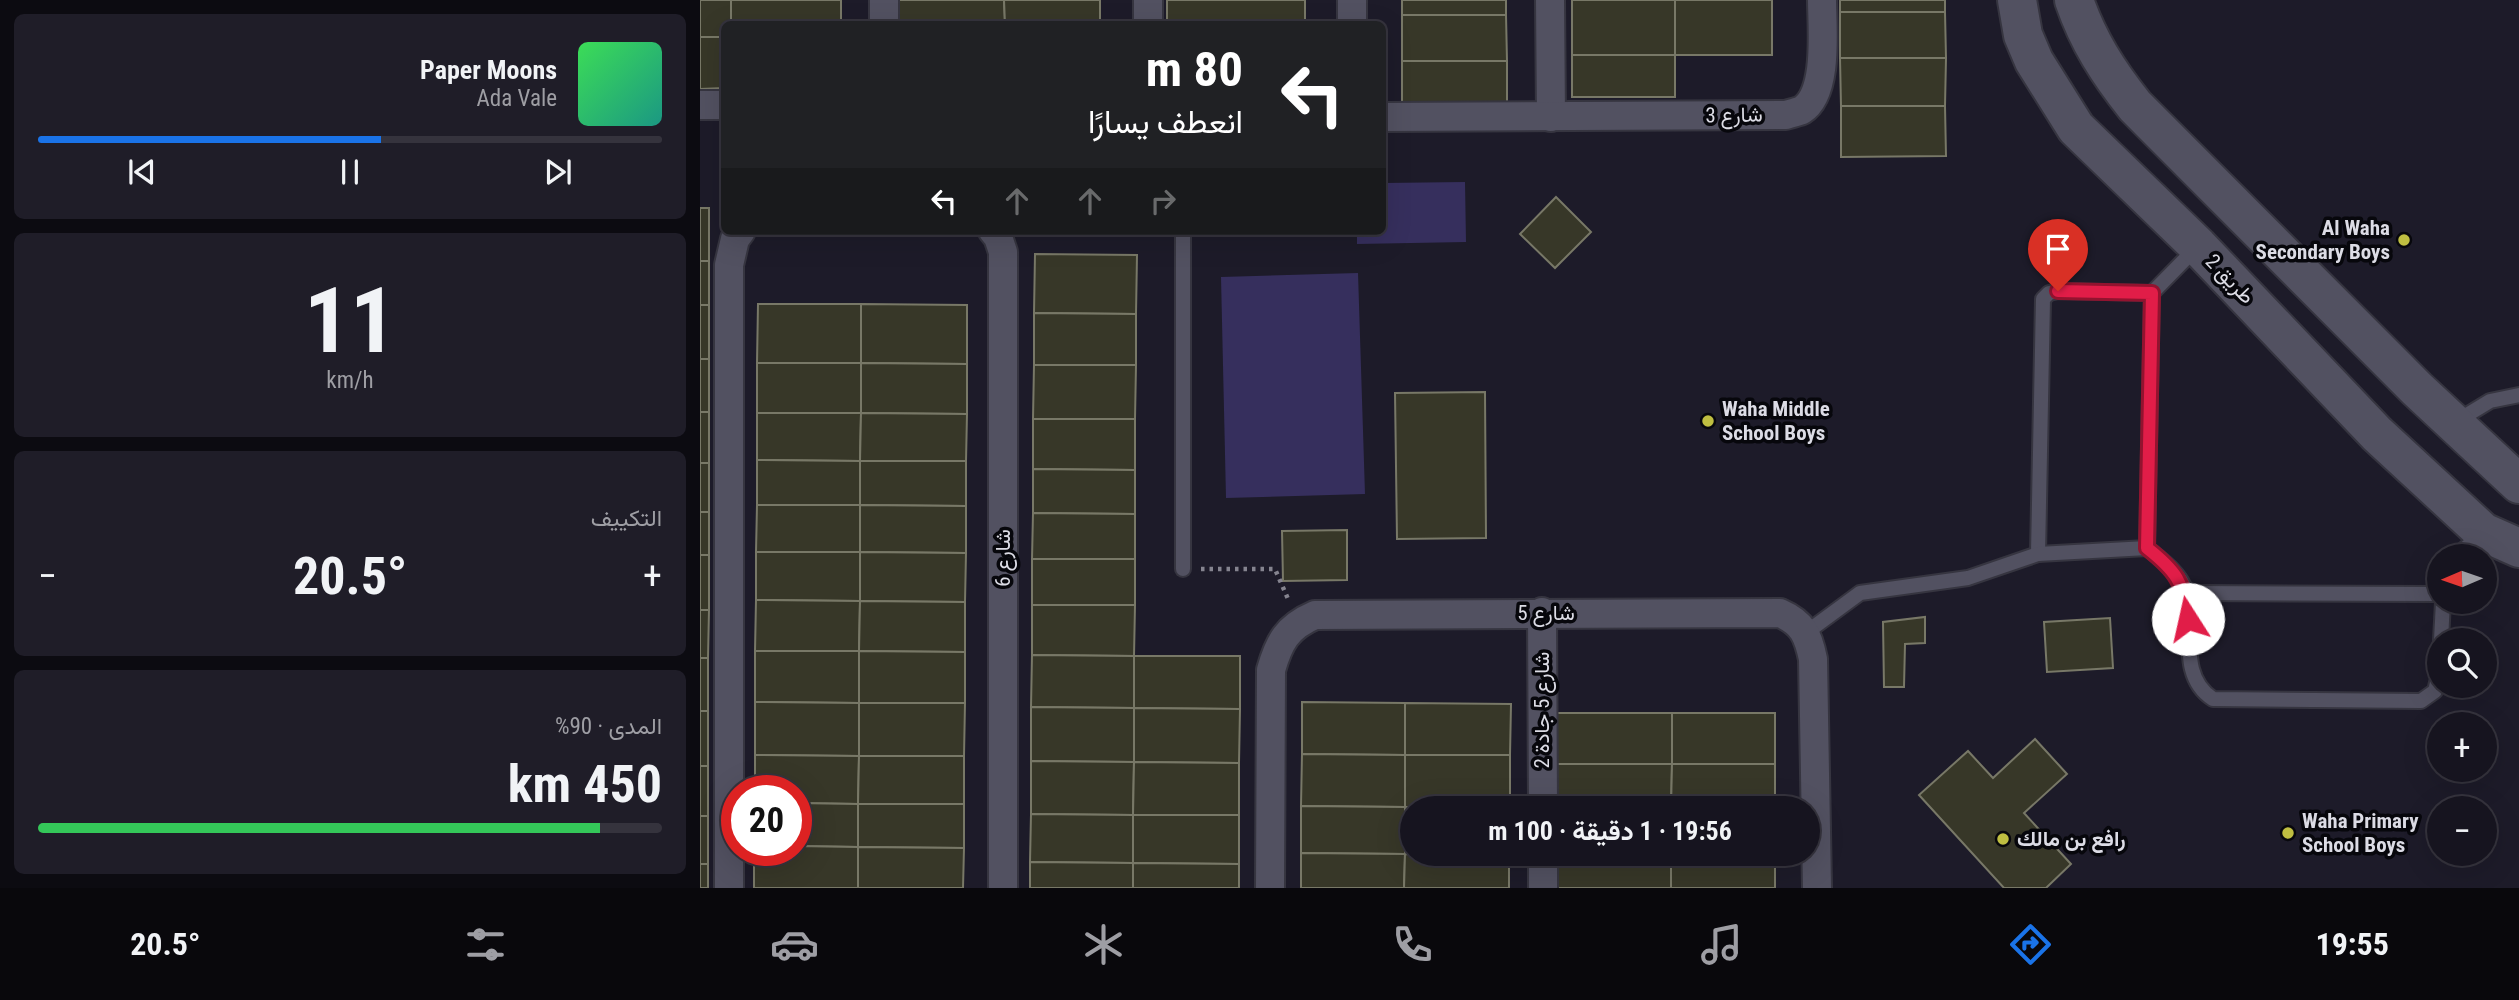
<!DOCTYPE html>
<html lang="ar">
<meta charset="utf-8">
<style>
body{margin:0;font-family:"Roboto Condensed",Vazirmatn,sans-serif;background:#1f1d28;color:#f1f3f6;direction:rtl;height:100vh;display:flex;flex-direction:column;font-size:26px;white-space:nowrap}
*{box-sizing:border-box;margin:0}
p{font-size:23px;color:#9e9ea4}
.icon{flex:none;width:38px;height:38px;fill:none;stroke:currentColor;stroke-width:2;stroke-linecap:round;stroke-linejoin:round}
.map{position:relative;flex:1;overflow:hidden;direction:ltr}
.panel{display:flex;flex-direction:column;gap:14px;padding:14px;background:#0c0b11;width:700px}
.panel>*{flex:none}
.top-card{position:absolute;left:21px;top:21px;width:665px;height:214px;border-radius:10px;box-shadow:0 7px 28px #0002,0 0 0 2px #35333d;direction:rtl;background:#202124;color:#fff;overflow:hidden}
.needle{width:46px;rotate:268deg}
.tools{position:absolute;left:1727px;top:544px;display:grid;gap:14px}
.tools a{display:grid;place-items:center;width:70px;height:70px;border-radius:50%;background:#16141f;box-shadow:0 7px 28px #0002,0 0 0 2px #35333d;font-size:35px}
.speed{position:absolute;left:21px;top:775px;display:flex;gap:14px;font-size:35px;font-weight:700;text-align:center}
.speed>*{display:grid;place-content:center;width:91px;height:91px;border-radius:50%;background:#16141f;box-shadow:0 7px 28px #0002,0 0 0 2px #35333d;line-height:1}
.speed .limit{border:10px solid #d22;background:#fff;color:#111}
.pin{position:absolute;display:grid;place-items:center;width:60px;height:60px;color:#fff;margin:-72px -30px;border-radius:50% 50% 50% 0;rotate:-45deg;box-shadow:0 0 7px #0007}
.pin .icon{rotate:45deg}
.me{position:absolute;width:77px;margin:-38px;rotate:350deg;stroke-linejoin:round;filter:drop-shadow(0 0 5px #0008)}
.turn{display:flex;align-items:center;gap:24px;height:147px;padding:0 28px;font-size:32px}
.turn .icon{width:91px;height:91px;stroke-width:2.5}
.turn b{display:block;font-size:49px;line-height:60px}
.lanes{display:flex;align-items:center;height:66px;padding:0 28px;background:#0003;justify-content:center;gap:35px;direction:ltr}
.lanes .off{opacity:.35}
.big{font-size:52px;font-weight:700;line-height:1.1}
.panel .widget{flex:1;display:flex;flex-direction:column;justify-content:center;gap:10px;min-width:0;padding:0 24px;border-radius:10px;background:#1f1d28}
.panel .dial{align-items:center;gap:0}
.dial b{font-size:91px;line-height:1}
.song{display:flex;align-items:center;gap:21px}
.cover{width:84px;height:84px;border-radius:10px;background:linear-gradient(135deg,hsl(130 70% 55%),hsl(170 70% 35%))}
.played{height:7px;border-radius:4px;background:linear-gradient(90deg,#1a73e8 55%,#35333d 55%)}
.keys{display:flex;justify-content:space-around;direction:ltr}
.heat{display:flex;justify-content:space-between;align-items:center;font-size:38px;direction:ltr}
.charge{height:10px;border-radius:5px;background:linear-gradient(90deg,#34c759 90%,#35333d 0)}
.trip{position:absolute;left:700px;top:796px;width:420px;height:70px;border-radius:35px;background:#16141f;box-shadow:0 7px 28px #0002,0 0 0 2px #35333d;font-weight:700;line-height:70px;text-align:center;direction:rtl}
.tab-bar{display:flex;height:112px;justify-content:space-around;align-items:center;background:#09080c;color:#9e9ea4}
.tab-bar .icon{width:49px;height:49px}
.tab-bar .active{color:#1a73e8}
.tab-bar b{font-size:32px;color:#f1f3f6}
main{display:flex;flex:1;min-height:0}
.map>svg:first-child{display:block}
</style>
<main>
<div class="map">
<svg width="1819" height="888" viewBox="0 0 1819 888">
<rect width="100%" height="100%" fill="#1d1b29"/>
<g fill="#362f5d">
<polygon points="765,182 766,242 657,244 657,231 682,231 683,183"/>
<polygon points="568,231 638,231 638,235 568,233"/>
<polygon points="658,273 665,494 526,498 521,277"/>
</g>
<g fill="#373728" stroke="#787867" stroke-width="2">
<polygon points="0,0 31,0 31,24 24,24 24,37 0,37"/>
<rect x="31" y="0" width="110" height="24"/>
<polygon points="198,0 304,0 305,24 198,24"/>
<polygon points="304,0 400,0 400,24 305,24"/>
<rect x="467" y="0" width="138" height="24"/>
<rect x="702" y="0" width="104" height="15"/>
<rect x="872" y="0" width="103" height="55"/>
<rect x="975" y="0" width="97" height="55"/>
<rect x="1140" y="0" width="105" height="12"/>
<polygon points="1140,12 1245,12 1246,58 1140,58"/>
<polygon points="702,15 806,15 807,61 702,61"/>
<polygon points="0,37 24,37 24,88 0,89"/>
<rect x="872" y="55" width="103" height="42"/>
<polygon points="1140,58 1246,58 1245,106 1141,106"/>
<rect x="702" y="61" width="105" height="42"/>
<polygon points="1141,106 1245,106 1246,156 1141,157"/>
<polygon points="856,197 891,232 855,268 820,234"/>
<rect x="0" y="208" width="9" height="53"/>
<polygon points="335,254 437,255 436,314 334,313"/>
<rect x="0" y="261" width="9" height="44"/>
<polygon points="58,304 161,304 161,363 57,363"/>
<polygon points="161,304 267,305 267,364 161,363"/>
<rect x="0" y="305" width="9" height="54"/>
<polygon points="334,313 436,314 436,365 334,365"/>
<rect x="0" y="359" width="9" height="53"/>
<rect x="57" y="363" width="104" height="50"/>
<polygon points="161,363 267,364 267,414 161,413"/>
<polygon points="334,365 436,365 435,419 333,419"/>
<polygon points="785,392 786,538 697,539 695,393"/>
<rect x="0" y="412" width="9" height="51"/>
<polygon points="57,413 161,413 160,461 57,460"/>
<polygon points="161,413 267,414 266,461 160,461"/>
<polygon points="333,419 435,419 435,470 333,469"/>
<polygon points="57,460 160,461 160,505 57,505"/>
<polygon points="160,461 266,461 266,506 160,505"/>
<rect x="0" y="463" width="9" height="49"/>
<polygon points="333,469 435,470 435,514 333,513"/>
<polygon points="57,505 160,505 160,552 56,552"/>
<polygon points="160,505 266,506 266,553 160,552"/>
<rect x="0" y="512" width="9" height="43"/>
<polygon points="333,513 435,514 435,559 332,559"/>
<polygon points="647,530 647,580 583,581 582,531"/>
<polygon points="56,552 160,552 160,601 56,600"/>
<polygon points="160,552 266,553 265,602 160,601"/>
<rect x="0" y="555" width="9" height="55"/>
<rect x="332" y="559" width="103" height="46"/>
<polygon points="56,600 160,601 159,651 55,651"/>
<polygon points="160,601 265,602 265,652 159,651"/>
<polygon points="332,605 435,605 434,656 332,655"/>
<polygon points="0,610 9,610 8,658 0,658"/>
<polygon points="1225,617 1225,643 1205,644 1204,687 1184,687 1183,622"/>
<polygon points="1410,618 1413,668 1347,672 1344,622"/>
<polygon points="55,651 159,651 159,703 55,702"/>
<polygon points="159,651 265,652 265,703 159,703"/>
<polygon points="332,655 434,656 434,708 331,707"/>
<polygon points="434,656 540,656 540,709 434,708"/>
<rect x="0" y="658" width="8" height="53"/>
<polygon points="55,702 159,703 159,756 55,755"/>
<polygon points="602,702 705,703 705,755 602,754"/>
<polygon points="159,703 265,703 264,756 159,756"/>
<polygon points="705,703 811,704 810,755 705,755"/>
<polygon points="331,707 434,708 434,762 331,761"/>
<polygon points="434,708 540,709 539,763 434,762"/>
<rect x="0" y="711" width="8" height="55"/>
<rect x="854" y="713" width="118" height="51"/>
<rect x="972" y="713" width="103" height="51"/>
<polygon points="1335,739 1367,774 1324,813 1371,864 1346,888 1304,888 1219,795 1268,751 1293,778"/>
<polygon points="602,754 705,755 705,807 601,806"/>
<polygon points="55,755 159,756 158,804 96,803 96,791 55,791"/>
<rect x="705" y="755" width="105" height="52"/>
<polygon points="159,756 264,756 264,804 158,804"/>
<polygon points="331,761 434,762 433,815 331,814"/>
<polygon points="434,762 539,763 539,815 433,815"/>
<polygon points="854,764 972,764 971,808 854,808"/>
<polygon points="972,764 1075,764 1075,808 971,808"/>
<rect x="0" y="766" width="8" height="50"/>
<polygon points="96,803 158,804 158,847 96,846"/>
<polygon points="158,804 264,804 264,848 158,847"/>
<polygon points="601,806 705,807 705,854 601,853"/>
<polygon points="705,807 810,807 810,808 712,808 712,854 705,854"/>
<polygon points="331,814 433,815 433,863 330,862"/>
<polygon points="433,815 539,815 539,864 433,863"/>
<rect x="0" y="816" width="8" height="48"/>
<polygon points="96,846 158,847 158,888 54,888 54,850 96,850"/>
<polygon points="158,847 264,848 263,888 158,888"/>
<polygon points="601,853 705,854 704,888 601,888"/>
<polygon points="705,854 809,855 809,888 704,888"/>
<polygon points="854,854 971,854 971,863 854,864"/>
<rect x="971" y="854" width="104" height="9"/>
<polygon points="330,862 433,863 433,888 330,888"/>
<polygon points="433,863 539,864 539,888 433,888"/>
<polygon points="971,863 971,888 854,888 854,864"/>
<rect x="971" y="863" width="104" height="25"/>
<rect x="0" y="864" width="8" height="24"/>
</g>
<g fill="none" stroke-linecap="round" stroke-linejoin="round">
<g stroke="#363540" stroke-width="18">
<g id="lane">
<polyline points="1757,421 1790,401 1819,395"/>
<polyline points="1447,548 1452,293 1498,246"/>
<polyline points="1338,554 1343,299 1349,293 1358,291 1452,293"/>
<polyline points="1757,556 1781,534"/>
<polyline points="483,569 483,231"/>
<polyline points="1486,593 1740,594"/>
<path d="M1107 632 1160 593 1268 578 1338 554 1447 548C1461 559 1481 574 1486 592 1495 628 1477 676 1513 699L1721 701 1735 691 1740 670"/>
<polyline points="1741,640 1743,602"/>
</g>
</g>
<g stroke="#363540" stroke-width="32">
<g id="street">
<polyline points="184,0 184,24"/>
<polyline points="448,0 448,24"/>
<polyline points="652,0 652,24"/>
<polyline points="850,0 851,117"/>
<polyline points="0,105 24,105"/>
<path d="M682 117 1086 115C1091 113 1098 112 1102 110 1129 93 1122 27 1122 0"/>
<polyline points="293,231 298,237 303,252 303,888"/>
<polyline points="842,612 843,808"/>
<polyline points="843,854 843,888"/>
<polyline points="29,888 29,265 35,239 41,231"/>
<path d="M570 888 571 670C579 642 587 627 615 615L1080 613C1103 623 1108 635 1113 659L1117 888"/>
</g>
</g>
<g stroke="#363540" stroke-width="42">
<g id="secondary">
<polyline points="1317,0 1323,35 1334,61 1376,128 1498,246 1677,434 1783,532 1819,548"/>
<path d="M1374 0C1388 41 1408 72 1435 106L1717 389 1819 484"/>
</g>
</g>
<polyline stroke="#85848f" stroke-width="4.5" stroke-dasharray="3.5 5" stroke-linecap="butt" points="501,569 575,569 588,599"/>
<use href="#lane" stroke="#525161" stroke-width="14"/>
<use href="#street" stroke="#525161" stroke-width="28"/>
<use href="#secondary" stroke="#525161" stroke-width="38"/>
</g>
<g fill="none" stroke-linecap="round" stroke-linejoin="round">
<g stroke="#92132f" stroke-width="18">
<path id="route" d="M1358 291 1452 293 1447 548C1475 570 1485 583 1488 619"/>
</g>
<use href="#route" stroke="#e11d48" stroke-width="12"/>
</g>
<g fill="#bfbe41" stroke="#07070c" stroke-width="2.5">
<circle cx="1704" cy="240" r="7"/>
<circle cx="1008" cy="421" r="7"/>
<circle cx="1588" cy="833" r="7"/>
<circle cx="1303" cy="839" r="7"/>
</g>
<g text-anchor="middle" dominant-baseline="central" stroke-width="7" stroke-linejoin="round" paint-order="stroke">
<g font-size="21" fill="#dcdce5" stroke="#07070c">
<text transform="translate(1034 115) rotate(-1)">شارع 3</text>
<text transform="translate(1530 279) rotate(46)">طريق 2</text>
<text transform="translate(303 558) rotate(-90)">شارع 6</text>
<text x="846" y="613">شارع 5</text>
<text transform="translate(842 710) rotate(-90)">شارع 5 جادة 2</text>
</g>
<g font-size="21" font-weight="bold" fill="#dcdce5" stroke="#07070c" text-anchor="start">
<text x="1690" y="228" text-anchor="end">Al Waha<tspan x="1690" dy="24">Secondary Boys</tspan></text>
<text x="1022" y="409">Waha Middle<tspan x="1022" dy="24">School Boys</tspan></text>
<text x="1602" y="821">Waha Primary<tspan x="1602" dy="24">School Boys</tspan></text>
<text x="1317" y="839">رافع بن مالك</text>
</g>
</g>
</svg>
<div class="tools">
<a><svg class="needle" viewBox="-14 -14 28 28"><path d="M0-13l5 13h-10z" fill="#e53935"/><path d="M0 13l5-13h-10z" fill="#9e9ea4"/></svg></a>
<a><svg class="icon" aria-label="search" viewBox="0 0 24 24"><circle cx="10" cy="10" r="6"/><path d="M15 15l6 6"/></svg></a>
<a>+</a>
<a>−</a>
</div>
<div class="speed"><div class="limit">20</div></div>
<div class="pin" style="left:1358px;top:291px;background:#d93025"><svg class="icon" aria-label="arrive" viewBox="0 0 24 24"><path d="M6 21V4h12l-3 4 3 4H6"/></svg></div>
<svg class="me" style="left:1488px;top:619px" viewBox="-20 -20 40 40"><circle r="19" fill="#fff"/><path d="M0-13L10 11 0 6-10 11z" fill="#e11d48"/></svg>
<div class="trip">19:56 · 1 دقيقة · 100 m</div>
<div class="top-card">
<div class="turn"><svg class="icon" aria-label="left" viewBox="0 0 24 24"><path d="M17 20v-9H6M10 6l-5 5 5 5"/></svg><div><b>80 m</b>انعطف يسارًا</div></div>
<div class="lanes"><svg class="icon" aria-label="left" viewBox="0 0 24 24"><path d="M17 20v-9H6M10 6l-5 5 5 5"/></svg><svg class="icon off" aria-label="ahead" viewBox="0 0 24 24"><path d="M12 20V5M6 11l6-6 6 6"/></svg><svg class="icon off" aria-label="ahead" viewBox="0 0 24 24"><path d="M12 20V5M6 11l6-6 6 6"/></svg><svg class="icon off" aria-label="right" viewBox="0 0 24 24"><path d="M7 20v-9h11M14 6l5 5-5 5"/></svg></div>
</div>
</div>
<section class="panel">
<div class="widget">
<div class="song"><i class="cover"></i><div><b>Paper Moons</b><p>Ada Vale</p></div></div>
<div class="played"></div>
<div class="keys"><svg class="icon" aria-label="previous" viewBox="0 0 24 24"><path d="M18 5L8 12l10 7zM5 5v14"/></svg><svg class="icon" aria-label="pause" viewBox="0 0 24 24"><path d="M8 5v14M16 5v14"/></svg><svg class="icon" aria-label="next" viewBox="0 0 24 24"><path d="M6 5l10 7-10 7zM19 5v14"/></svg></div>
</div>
<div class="widget dial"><b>11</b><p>km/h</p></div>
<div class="widget"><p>التكييف</p>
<div class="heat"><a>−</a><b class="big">20.5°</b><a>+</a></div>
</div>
<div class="widget"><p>المدى · 90%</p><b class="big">450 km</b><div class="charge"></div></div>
</section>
</main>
<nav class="tab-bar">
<b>19:55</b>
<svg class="icon active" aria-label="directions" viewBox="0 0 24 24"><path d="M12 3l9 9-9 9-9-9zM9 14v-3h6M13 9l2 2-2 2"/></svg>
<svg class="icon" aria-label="music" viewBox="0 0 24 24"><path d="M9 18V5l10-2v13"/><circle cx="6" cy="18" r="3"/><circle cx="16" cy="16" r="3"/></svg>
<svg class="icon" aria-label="phone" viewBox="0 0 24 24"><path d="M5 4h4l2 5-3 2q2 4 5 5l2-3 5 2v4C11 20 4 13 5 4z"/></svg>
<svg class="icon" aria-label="climate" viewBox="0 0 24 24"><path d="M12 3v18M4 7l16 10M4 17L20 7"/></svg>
<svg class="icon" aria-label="car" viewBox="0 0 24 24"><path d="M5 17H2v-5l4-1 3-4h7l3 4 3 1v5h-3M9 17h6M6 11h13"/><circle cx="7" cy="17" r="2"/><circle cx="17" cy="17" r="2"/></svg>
<svg class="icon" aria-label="filters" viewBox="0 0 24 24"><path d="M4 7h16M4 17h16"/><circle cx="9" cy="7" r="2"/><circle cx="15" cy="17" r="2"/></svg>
<b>20.5°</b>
</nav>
